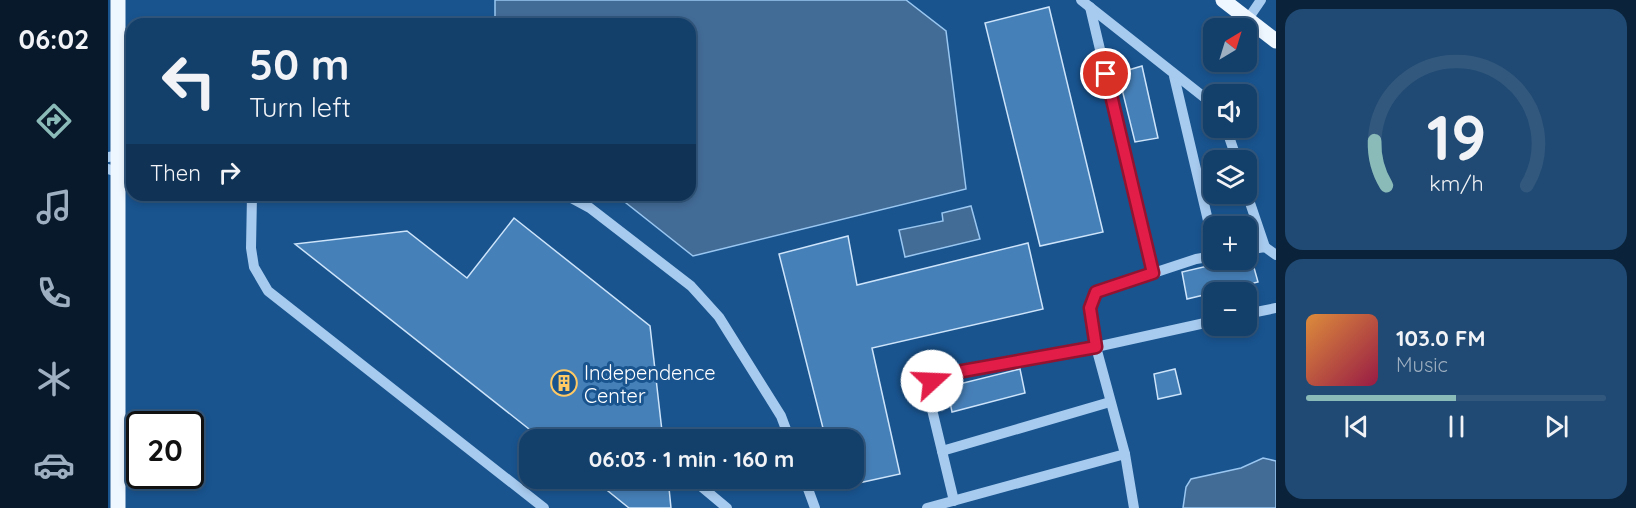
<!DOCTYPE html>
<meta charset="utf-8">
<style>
body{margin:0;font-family:Quicksand,sans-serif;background:#204a73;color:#f1f3f6;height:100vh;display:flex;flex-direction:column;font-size:22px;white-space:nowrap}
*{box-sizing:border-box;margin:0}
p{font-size:20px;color:#9dafc1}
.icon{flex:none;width:33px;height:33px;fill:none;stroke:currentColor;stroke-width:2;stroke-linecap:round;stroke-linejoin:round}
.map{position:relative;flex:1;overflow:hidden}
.details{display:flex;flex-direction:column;gap:9px;padding:9px;background:#0a233b;width:360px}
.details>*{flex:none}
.hud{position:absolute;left:18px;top:18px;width:570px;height:183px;border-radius:18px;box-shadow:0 3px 9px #0003,0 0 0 2px #32587e;background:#133f6b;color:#f1f3f6;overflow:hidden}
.needle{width:39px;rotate:38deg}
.controls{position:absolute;left:1095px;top:18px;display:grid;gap:12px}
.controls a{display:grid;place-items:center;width:54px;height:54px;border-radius:12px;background:#133f6b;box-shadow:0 3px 9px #0003,0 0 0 2px #32587e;font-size:30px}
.speed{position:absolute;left:18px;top:411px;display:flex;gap:12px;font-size:30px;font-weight:700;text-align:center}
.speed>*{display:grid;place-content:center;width:78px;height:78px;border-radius:50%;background:#133f6b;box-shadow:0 3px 9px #0003,0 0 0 2px #32587e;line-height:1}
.speed .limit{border:3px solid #111;border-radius:9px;background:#fff;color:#111}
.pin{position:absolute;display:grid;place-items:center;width:51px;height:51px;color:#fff;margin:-26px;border:3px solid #fff;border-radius:50%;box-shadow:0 2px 6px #0007}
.me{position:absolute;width:66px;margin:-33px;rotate:70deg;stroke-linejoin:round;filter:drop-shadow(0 0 4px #0008)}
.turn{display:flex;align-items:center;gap:21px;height:126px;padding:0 24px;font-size:27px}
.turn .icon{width:78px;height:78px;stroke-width:2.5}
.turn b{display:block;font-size:42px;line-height:51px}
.then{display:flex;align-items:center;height:57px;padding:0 24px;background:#0003;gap:12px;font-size:22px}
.details .tile{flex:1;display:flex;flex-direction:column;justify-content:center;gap:9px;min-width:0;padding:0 21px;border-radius:18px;background:#204a73}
.details .dial{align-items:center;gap:0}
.dial svg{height:156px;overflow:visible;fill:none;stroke:#32587e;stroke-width:7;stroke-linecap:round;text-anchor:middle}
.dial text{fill:#f1f3f6;stroke:none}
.song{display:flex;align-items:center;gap:18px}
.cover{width:72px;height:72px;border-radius:9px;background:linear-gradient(135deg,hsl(30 70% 55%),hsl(340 70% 35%))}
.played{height:6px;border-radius:3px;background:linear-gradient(90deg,#8bbbb9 50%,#32587e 50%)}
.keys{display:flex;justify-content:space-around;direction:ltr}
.trip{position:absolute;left:411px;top:429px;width:345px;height:60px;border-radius:18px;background:#133f6b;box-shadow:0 3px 9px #0003,0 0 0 2px #32587e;font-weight:700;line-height:60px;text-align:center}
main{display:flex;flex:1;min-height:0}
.dock{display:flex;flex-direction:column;width:108px;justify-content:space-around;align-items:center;background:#08192b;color:#9dafc1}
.dock .icon{width:42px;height:42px}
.dock .active{color:#8bbbb9}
.dock b{font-size:27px;color:#f1f3f6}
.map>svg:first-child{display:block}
</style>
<main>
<nav class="dock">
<b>06:02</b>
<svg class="icon active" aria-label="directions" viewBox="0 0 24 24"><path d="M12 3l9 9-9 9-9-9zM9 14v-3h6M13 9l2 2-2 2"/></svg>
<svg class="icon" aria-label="music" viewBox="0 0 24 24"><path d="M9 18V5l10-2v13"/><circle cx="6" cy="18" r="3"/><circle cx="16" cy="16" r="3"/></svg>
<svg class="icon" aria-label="phone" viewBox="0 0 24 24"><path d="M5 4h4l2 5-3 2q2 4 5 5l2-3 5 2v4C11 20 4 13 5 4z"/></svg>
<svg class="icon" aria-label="climate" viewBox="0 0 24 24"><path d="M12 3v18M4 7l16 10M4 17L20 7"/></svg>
<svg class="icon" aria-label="car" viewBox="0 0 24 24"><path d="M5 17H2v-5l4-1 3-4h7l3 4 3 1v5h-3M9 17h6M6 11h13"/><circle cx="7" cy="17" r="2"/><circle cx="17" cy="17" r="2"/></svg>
</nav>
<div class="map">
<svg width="1168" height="508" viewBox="0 0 1168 508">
<rect width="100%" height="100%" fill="#19548f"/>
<g fill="#426b96" stroke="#99c7f1" stroke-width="1.5">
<polygon points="387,0 798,0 838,31 858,189 585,256 508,195 582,195 582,24 387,24"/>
<polygon points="863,206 872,239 797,257 791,230 835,221 834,213"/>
<polygon points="1155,458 1168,461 1168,508 1075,508 1078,487 1083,479 1133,468"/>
</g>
<g fill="#4680b8" stroke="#cde4fa" stroke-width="1.5">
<polygon points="941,7 995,232 932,246 877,23"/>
<polygon points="1034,66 1050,138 1027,142 1010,73"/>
<polygon points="406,218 542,326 555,440 435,440 187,244 299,231 359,278"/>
<polygon points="740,236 749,285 920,243 935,309 764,348 792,474 746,484 746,440 718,440 671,254"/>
<polygon points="1138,257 1143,257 1150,282 1079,299 1074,272"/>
<polygon points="912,369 917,393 844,412 839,387"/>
<polygon points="1067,369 1073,394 1050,399 1046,374"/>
<polygon points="484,478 560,478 563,508 521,508"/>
</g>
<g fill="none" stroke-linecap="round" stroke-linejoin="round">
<g stroke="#a7cbef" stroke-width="10">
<polyline points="973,0 1106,105"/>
<polyline points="982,7 1045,274"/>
<polyline points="1140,19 1153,0"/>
<polyline points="1066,76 1106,246"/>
<polyline points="1118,128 1129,160"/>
<polyline points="0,157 24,153"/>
<polyline points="0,169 24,176"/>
<polyline points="1138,191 1157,247"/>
<polyline points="144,195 143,248 146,267 160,291 436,508"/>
<polyline points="458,195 482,208 583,286 611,317 673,416 682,440"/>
<polyline points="1138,250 1157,247 1168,255"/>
<polyline points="1138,314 1168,308"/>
<polyline points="834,451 1002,402"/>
<polyline points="1017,454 1026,508"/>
<polyline points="583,478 619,508"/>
<polyline points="696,478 707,508"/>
<polyline points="846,501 821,397 824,381 849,372 988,347 1106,321"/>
<polyline points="819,508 1017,454 988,347 982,308 988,292 1088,259 1106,256"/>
</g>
<g stroke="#eef6ff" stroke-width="15">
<polyline points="1115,0 1168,41"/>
<polyline points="10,508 10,0"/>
</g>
</g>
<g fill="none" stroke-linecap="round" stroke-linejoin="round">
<g stroke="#92132f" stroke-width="15">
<polyline id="route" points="824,381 849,372 988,347 982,308 988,292 1045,273 998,74"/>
</g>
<use href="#route" stroke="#e11d48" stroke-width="10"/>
</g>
<defs>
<g id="building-ring" transform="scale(1.35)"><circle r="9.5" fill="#19548f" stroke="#ffc964" stroke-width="1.5"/><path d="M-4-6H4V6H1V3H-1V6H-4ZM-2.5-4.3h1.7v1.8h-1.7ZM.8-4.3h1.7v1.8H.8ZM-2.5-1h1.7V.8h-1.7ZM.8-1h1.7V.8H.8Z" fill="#ffc964"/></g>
</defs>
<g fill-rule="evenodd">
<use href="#building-ring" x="456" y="383"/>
</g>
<g text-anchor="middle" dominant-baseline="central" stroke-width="6" stroke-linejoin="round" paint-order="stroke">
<g font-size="20" fill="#fff" stroke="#19548f" text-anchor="start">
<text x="476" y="372">Independence<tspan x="476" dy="23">Center</tspan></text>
</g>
</g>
</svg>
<div class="controls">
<a><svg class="needle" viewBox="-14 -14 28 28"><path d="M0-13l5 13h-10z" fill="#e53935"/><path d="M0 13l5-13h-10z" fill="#9dafc1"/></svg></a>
<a><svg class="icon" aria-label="sound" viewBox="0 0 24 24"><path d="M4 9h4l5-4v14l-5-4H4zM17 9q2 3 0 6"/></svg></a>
<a><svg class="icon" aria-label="layers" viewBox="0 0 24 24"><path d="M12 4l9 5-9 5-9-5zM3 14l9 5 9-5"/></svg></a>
<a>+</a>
<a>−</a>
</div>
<div class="speed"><div class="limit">20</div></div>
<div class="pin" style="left:998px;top:74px;background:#d93025"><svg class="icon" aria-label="arrive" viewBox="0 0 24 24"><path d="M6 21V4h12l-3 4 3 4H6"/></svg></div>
<svg class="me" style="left:824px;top:381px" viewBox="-20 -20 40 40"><circle r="19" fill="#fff"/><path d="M0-13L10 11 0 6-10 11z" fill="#e11d48"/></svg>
<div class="trip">06:03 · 1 min · 160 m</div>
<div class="hud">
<div class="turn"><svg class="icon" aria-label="left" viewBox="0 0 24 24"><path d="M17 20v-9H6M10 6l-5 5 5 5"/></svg><div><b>50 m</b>Turn left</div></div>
<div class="then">Then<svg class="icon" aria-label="right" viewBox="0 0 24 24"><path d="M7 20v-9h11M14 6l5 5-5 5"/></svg></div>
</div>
</div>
<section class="details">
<div class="tile dial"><svg viewBox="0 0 100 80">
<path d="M14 69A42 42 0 1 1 86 69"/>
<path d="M14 69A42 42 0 0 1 8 46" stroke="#8bbbb9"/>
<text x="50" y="56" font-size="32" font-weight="700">19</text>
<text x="50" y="72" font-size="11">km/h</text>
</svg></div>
<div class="tile">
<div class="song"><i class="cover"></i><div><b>103.0 FM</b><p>Music</p></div></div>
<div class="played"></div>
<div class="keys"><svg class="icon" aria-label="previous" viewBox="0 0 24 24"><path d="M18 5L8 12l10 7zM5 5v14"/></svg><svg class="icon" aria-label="pause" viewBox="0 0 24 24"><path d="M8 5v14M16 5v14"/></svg><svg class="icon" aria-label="next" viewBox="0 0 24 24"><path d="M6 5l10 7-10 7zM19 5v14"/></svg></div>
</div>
</section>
</main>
